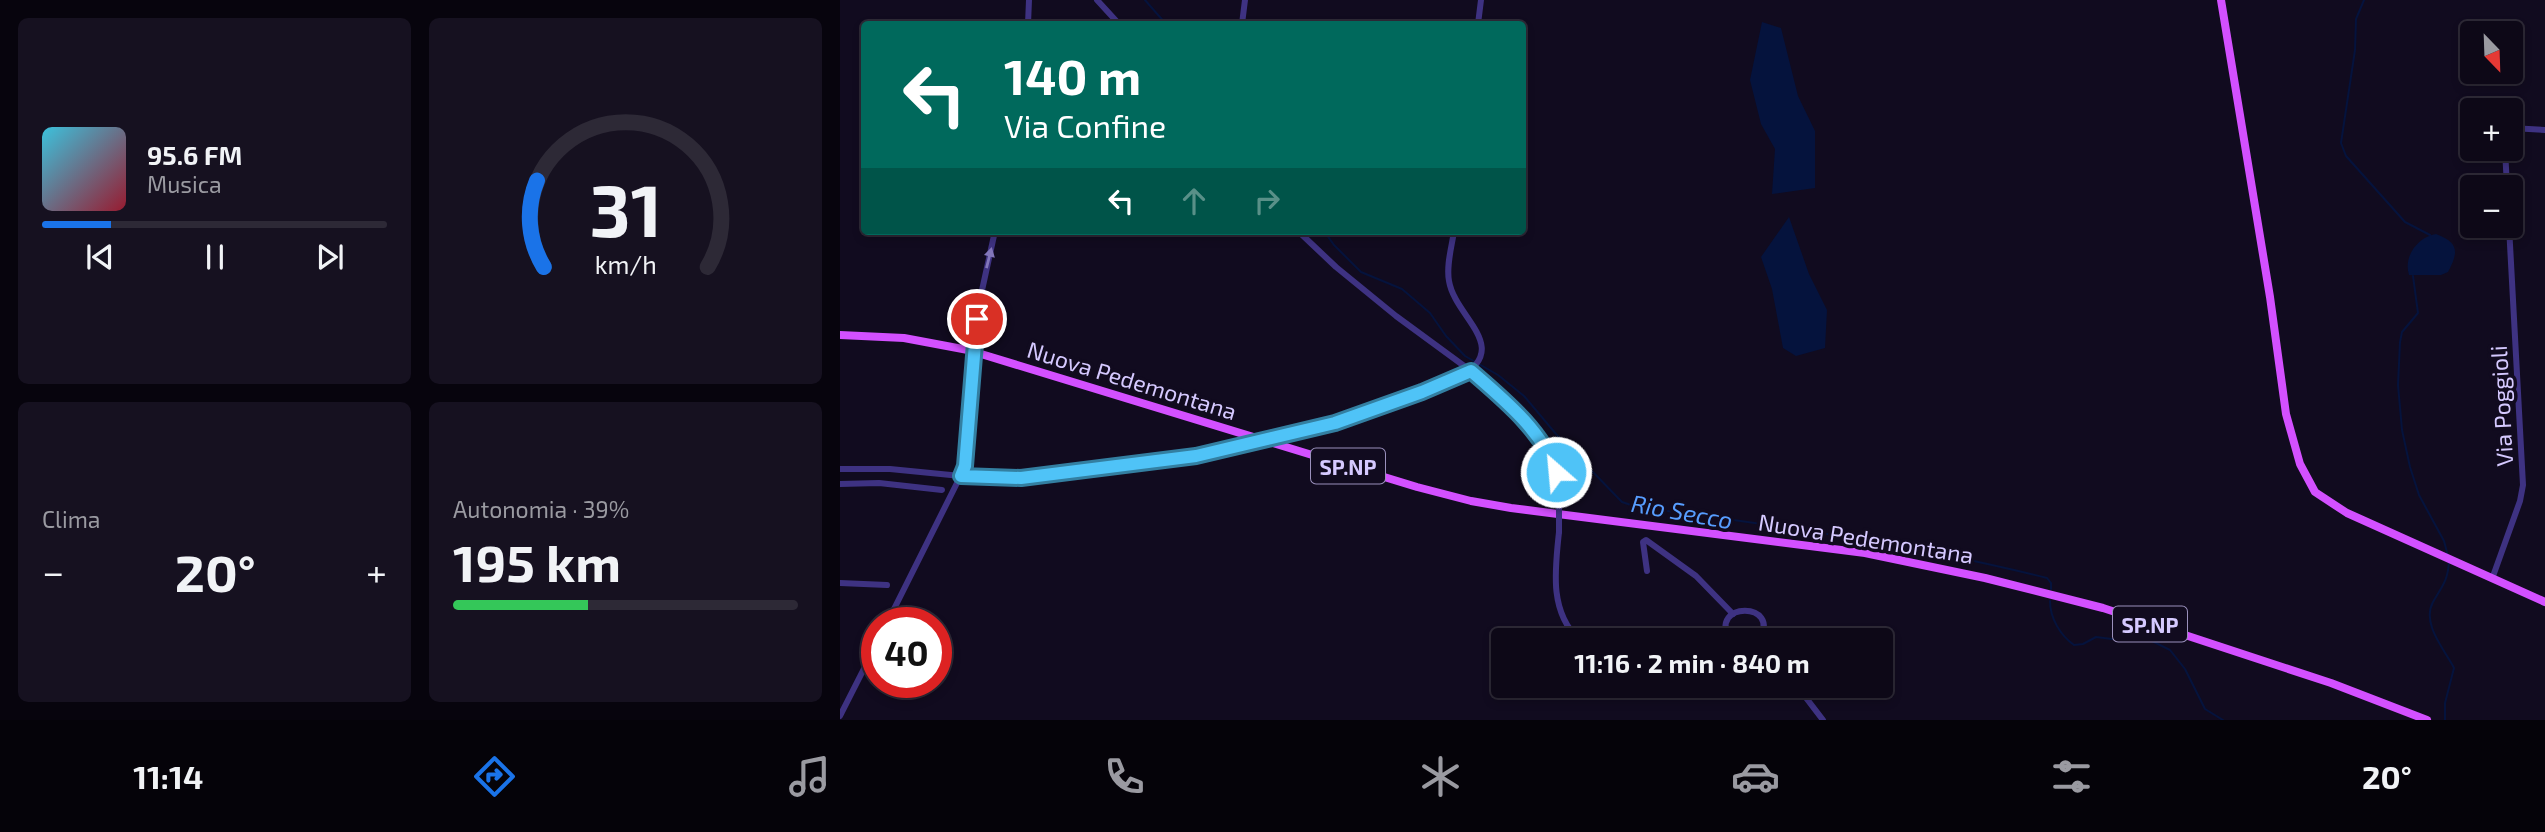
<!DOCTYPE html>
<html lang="it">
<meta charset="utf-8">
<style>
body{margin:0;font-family:"Exo 2",sans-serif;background:#161120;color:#f1f3f6;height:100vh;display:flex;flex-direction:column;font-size:26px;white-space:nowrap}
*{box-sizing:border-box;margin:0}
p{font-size:23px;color:#9a9aa1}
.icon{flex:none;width:38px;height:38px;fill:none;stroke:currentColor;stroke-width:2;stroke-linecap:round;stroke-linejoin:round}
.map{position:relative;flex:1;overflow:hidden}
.details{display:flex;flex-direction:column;gap:18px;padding:18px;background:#07040d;width:840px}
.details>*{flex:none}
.hud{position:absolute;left:21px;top:21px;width:665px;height:214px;border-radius:7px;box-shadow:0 4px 10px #0003,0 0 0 2px #2d2936;background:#00695c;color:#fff;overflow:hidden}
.needle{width:46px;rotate:157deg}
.tools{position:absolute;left:1620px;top:21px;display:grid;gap:14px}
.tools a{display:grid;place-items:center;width:63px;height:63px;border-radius:7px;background:#0d0817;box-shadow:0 4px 10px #0003,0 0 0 2px #2d2936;font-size:35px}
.speed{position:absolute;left:21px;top:607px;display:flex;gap:14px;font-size:35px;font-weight:700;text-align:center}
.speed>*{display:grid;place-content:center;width:91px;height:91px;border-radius:50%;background:#0d0817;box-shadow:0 4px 10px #0003,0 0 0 2px #2d2936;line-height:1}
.speed .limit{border:10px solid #d22;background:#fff;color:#111}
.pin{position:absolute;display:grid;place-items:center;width:60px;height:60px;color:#fff;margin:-30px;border:4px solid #fff;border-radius:50%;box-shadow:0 2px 7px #0007}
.me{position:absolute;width:77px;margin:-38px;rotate:333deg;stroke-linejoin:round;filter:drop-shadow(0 0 5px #0008)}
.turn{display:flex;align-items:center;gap:24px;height:147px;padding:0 28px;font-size:32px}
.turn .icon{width:91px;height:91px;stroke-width:2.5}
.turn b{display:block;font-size:49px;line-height:60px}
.lanes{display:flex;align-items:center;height:66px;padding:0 28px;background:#0003;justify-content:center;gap:35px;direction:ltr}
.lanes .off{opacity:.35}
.big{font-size:52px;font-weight:700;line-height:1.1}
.details .card{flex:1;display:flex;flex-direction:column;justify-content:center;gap:10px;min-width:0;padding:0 24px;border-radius:10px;background:#161120}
.details .dial{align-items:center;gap:0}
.dial svg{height:182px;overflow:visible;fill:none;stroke:#2d2936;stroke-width:7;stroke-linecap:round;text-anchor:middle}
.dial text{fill:#f1f3f6;stroke:none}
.song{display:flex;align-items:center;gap:21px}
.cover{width:84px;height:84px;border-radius:10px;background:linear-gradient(135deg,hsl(190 70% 55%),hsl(350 70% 35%))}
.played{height:7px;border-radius:4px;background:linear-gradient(90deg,#1a73e8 20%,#2d2936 20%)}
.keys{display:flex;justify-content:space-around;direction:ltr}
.heat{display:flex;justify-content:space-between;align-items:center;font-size:38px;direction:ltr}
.charge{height:10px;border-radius:5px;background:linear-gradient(90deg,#34c759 39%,#2d2936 0)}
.details .tiles{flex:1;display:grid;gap:18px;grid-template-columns:repeat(2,1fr)}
.trip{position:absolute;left:651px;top:628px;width:402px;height:70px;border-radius:7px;background:#0d0817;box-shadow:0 4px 10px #0003,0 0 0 2px #2d2936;font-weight:700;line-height:70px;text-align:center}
.dock{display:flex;height:112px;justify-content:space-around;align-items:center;background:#050309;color:#9a9aa1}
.dock .icon{width:49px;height:49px}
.dock .current{color:#1a73e8}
.dock b{font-size:32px;color:#f1f3f6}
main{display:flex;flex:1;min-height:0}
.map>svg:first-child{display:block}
</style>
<main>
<section class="details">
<div class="tiles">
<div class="card">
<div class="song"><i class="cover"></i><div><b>95.6 FM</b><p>Musica</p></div></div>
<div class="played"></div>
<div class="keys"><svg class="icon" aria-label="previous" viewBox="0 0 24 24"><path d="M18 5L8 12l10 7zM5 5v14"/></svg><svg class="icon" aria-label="pause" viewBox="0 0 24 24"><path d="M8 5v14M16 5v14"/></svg><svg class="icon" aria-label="next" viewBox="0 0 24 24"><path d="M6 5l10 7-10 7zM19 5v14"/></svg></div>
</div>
<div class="card dial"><svg viewBox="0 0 100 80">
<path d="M14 69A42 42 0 1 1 86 69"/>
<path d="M14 69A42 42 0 0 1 11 31" stroke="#1a73e8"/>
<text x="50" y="56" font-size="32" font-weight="700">31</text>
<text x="50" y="72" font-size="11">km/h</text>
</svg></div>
<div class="card"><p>Clima</p>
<div class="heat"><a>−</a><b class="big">20°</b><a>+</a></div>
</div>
<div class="card"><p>Autonomia · 39%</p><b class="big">195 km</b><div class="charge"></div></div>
</div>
</section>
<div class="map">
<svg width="1705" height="720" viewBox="0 0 1705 720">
<rect width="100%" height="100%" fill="#110b1f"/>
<g fill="#05133d">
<polygon points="922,22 941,28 958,96 975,131 975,188 932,194 935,149 921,124 910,80"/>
<polygon points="949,217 969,274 987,310 985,348 956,356 943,348 932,289 921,257"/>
<path d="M1596 234C1620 243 1618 253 1608 272L1601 275H1569C1563 256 1578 237 1596 234Z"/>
</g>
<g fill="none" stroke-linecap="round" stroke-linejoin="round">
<g stroke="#05133d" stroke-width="2">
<polyline points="305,0 326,24"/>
<polyline points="1524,0 1516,19 1515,50 1501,143 1506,156 1565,222 1590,235"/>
<path d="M484 231 494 245 521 272 562 289 590 313 606 336 625 356 658 375 684 396 716 434 782 502 797 507C935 525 1072 544 1207 578L1211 583V589"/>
<polyline points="1573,276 1578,313 1562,332 1560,342 1558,385 1562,430 1570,467 1579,495 1604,541 1608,556"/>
<path d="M1210 601C1210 618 1220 635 1234 645L1243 644 1256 637 1272 639 1290 635 1308 639 1330 650 1345 669 1365 709 1383 720"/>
<path d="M1605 720V703L1614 668C1605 650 1581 624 1593 602 1602 586 1608 581 1609 561"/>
</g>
<g stroke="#3e3282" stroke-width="6">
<polyline points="257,0 279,24"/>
<polyline points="188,24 189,0"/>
<polyline points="402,24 405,0"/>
<polyline points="638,24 641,0"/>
<polyline points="1671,128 1705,130"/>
<polyline points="1665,149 1667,187"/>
<polyline points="458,231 496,267 556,316 631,371 677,415 706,447 713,460 719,498"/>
<polyline points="136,334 139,304 155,231"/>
<path d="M461 431 527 412 619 378C673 347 615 318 609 281 606 265 612 246 614 231"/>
<polyline points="0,469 50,469 121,476 181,479 292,465 397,447"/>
<polyline points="0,484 39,483 102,490"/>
<path d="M719 532C715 570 709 611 739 640"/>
<polyline points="807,571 803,542 806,540 856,576 893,614"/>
<polyline points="1652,579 1680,501 1683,485 1669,226"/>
<polyline points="0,583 47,585"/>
<polyline points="47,623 124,469 132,368"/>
<path d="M890 640C867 601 943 601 919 640"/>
<polyline points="957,686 983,720"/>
<polyline points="0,716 37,643"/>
</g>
<g stroke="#d350ff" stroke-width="8">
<polyline points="1381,0 1430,297 1446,414 1460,464 1475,492 1507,513 1705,602"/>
<polyline points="0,335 64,338 128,350 577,487 631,501 671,508 1025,553 1145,578 1263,608 1491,683 1587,720"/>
</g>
<g stroke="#3e3282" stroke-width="6">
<polyline points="132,368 136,334"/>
<polyline points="397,447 461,431"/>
<polyline points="719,532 719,498"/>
</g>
</g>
<defs><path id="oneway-solid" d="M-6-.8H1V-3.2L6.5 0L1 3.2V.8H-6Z" transform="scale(1.75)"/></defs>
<use fill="#8276ba" href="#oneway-solid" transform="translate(149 258) rotate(-76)"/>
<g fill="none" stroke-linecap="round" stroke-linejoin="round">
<g stroke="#337fa1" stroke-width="18">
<path id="route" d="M137 319 125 466 121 476 181 478 356 456 495 423 582 392 631 371C662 398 704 432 716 472"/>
</g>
<use href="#route" stroke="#4fc3f7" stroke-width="12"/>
</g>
<g text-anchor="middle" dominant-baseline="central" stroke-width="7" stroke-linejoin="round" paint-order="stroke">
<g fill="#110b1f" stroke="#9a90bc" stroke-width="2">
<rect x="471" y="448.5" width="74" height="35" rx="5"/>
<rect x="1273" y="606.5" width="74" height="35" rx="5"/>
</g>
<g font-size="21" font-weight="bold" fill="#d5c9ff">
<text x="508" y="466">SP.NP</text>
<text x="1310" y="624">SP.NP</text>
</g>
<g font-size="23" fill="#d5c9ff" stroke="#110b1f">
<text transform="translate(292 380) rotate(17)">Nuova Pedemontana</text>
<text transform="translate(1661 406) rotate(-93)">Via Poggioli</text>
<text transform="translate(1026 538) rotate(9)">Nuova Pedemontana</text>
</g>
<g font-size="24" font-style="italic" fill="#579dff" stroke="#110b1f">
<text transform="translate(842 511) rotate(10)">Rio Secco</text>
</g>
</g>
</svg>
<div class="tools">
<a><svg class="needle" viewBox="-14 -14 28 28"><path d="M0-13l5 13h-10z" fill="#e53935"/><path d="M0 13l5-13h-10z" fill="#9a9aa1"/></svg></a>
<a>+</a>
<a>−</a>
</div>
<div class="speed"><div class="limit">40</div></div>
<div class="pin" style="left:137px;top:319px;background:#d93025"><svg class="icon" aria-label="arrive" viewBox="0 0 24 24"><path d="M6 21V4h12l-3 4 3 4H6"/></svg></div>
<svg class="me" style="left:716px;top:472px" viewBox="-20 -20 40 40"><circle r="17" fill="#4fc3f7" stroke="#fff" stroke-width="3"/><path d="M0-11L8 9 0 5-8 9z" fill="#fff"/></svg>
<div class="trip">11:16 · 2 min · 840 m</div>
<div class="hud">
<div class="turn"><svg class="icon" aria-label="left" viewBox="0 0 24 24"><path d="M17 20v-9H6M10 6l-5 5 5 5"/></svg><div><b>140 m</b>Via Confine</div></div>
<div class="lanes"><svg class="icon" aria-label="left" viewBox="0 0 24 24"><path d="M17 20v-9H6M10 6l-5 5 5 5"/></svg><svg class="icon off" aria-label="ahead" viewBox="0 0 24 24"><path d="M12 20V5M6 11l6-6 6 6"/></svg><svg class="icon off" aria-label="right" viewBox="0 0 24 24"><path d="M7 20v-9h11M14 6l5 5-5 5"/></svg></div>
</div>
</div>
</main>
<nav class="dock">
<b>11:14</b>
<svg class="icon current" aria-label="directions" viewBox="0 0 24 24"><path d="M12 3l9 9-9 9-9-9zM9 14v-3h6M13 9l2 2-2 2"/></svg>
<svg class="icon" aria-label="music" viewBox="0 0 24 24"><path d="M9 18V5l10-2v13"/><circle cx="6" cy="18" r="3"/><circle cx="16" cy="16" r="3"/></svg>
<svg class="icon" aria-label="phone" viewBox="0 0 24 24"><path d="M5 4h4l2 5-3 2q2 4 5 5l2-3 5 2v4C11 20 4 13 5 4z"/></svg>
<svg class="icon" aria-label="climate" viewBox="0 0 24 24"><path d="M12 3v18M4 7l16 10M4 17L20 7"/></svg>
<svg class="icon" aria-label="car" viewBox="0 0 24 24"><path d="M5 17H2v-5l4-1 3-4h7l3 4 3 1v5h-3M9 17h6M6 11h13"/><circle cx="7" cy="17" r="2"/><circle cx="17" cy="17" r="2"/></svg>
<svg class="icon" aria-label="filters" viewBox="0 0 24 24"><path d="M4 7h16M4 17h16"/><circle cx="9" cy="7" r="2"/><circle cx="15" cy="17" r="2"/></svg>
<b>20°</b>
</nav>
